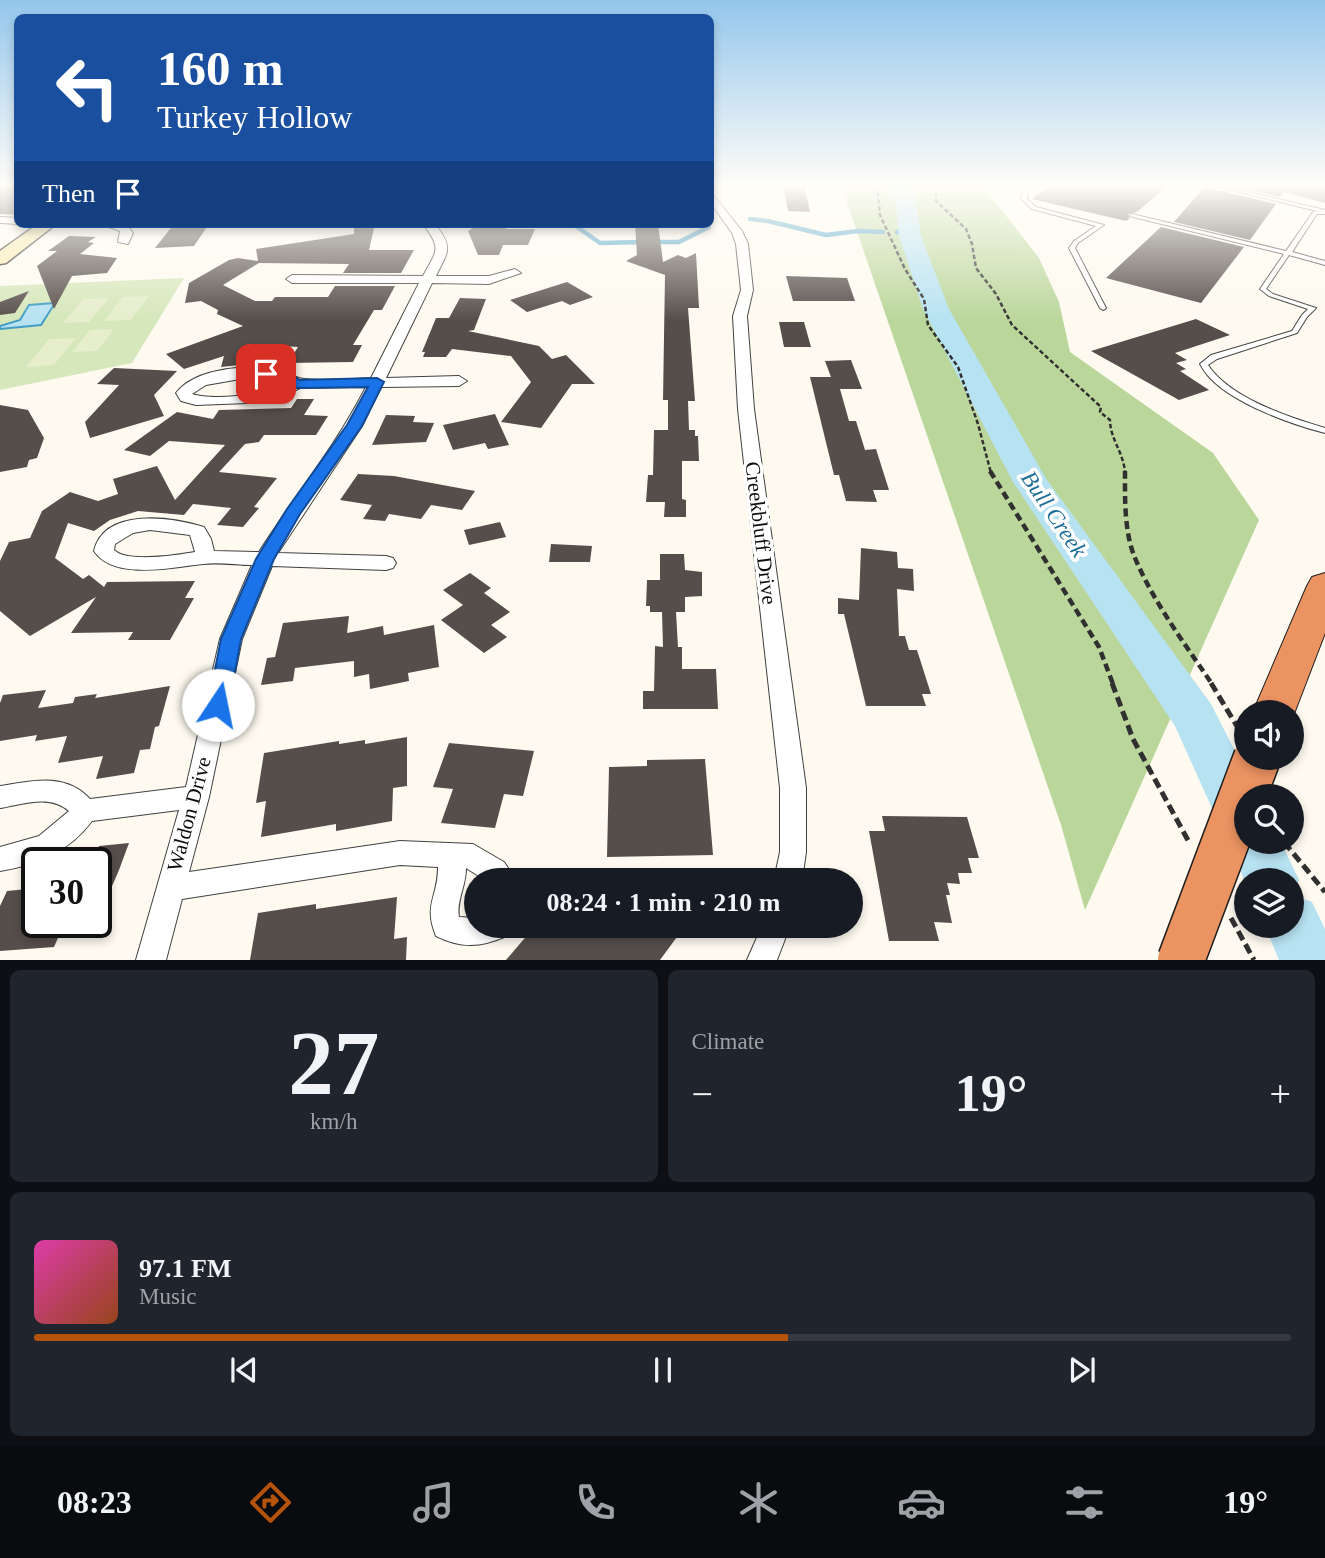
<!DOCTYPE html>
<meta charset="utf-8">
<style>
body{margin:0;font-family:Georgia,serif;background:#20242c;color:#f1f3f6;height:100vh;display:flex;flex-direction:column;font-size:26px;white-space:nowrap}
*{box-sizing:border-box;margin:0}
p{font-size:23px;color:#9ea1a6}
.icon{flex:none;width:38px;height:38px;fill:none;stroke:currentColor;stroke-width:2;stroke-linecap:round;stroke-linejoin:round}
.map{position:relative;height:960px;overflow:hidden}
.details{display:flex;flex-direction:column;gap:10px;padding:10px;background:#0d0f14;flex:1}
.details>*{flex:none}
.guide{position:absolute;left:14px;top:14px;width:700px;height:214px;border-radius:10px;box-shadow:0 4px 10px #0003;background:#1a4fa0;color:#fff;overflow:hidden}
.buttons{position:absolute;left:1234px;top:700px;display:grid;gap:14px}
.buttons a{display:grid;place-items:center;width:70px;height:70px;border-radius:50%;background:#171b24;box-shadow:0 4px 10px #0003;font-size:35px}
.speed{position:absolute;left:21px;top:847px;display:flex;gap:14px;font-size:35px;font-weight:700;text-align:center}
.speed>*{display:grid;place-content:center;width:91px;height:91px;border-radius:50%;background:#171b24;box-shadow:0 4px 10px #0003;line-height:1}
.speed .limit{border:4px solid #111;border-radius:10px;background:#fff;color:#111}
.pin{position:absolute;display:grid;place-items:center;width:60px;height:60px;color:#fff;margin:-30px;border-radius:14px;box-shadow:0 4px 10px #0006}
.me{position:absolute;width:77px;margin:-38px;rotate:11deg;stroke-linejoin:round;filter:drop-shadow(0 0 5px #0008)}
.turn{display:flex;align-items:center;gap:24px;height:147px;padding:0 28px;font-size:32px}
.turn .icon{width:91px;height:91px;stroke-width:2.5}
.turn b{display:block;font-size:49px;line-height:60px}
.then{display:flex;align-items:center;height:66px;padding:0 28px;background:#0003;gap:14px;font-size:26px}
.big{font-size:52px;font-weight:700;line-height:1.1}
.details .card{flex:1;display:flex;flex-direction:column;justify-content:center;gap:10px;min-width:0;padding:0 24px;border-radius:10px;background:#20242c}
.details .dial{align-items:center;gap:0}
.dial b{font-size:91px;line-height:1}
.song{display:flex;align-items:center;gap:21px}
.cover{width:84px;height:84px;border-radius:10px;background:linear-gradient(135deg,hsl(320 70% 55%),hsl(20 70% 35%))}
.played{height:7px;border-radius:4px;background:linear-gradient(90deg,#b45309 60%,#363941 60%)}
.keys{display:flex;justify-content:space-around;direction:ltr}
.heat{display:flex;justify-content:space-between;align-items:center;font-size:38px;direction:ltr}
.details .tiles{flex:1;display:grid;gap:10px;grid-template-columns:1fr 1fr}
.card:last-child{grid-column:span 2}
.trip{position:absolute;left:464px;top:868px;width:399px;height:70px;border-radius:35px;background:#171b24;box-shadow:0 4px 10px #0003;font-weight:700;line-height:70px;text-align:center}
.menu{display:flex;height:112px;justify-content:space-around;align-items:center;background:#090b0e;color:#9ea1a6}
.menu .icon{width:49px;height:49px}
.menu .selected{color:#b45309}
.menu b{font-size:32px;color:#f1f3f6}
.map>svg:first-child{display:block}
</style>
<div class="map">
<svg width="1325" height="960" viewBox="0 0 1325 960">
<rect width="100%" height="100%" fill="#fefaf0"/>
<polygon fill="#d6e7bb" points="184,278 132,363 0,390 0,286"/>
<polygon fill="#bbd69b" points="841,185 982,185 1039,258 1059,302 1070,352 1213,453 1259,520 1085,910 1061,825"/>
<g fill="#e6eecc">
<polygon points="149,296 131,320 104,321 123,297"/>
<polygon points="109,298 89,322 62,323 84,299"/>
<polygon points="114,329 97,351 72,352 90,330"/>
<polygon points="76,338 54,365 26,367 49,339"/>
</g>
<polygon fill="#b7e2f2" stroke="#439dc5" stroke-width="2" points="55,303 41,325 0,329 0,326 20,320 29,305"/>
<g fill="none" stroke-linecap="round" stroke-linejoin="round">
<g stroke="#439dc5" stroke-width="4.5">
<polyline points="750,219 768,221 826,235 858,231 883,232"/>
<polyline points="573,224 600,243 642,242"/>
<polyline points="897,232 910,233"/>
<polyline points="653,242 679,242 709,227"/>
</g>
<polygon fill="#b7e2f2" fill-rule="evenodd" points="886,185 907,185 915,195 921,236 949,309 1047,480 1211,704 1258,796 1246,796 1246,842 1281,842 1299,880 1293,895 1312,902 1325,929 1325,960 1279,960 1265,926 1292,926 1292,880 1246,880 1246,884 1175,726 1013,482 923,309 899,236 895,196"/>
</g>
<g fill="#564e4b">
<polygon points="0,185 18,185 18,215 0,214"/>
<polygon points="783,185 804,185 810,212 788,211"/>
<polygon points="1051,185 1168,185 1137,212 1128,214 1129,219 1126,221 1032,199"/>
<polygon points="1206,185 1209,188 1276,204 1250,240 1174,222"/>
<polygon points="1231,185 1325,185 1325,203 1284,192 1280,197"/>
<polygon points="174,224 209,224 194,246 155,248"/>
<polygon points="354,224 375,224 369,250 414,250 401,273 343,273 349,264 259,263 223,285 255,301 272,301 275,297 328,297 335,286 395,286 382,310 374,310 353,345 362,345 353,362 288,363 298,347 248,344 240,365 221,367 224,356 184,369 166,354 243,326 217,314 218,310 201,301 185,303 189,283 229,260 238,258 258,261 256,249 354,234"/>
<polygon points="495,224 504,224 506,229 535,229 528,245 503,245 499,255 478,255 468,231 476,226"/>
<polygon points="635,224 658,224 663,262 678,255 686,258 696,253 699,308 688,308 695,401 688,401 689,430 695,430 695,436 698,436 699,461 682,461 682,499 686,500 686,517 664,517 665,502 646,502 648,475 653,475 654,430 668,430 668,400 663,400 665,275 626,261 637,255"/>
<polygon points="1161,227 1244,247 1201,303 1106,278"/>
<polygon points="69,236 96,237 88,242 94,243 80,254 117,258 107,273 72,276 54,309 37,266 57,251 48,251"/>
<polygon points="786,276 847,278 855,301 793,301"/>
<polygon points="567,282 593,297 570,305 562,301 527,312 510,300"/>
<polygon points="29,291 15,313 0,315 0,302"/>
<polygon points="460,298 486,299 474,330 468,331 539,346 552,359 566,355 595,384 572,384 541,428 501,422 531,382 511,356 452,349 446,357 423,357 425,352 422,352 436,318 449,318"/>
<polygon points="1196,319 1230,335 1175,353 1187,360 1176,363 1186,369 1180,371 1209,390 1179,400 1091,351"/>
<polygon points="779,322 804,322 811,347 784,347"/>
<polygon points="851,360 862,389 840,389 849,421 856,421 865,450 876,449 889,490 873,490 877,502 846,501 839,475 834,475 810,377 831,377 825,361"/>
<polygon points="114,368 177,371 154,395 164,416 90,438 85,422 119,385 97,384"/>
<polygon points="297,399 314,399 304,415 328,416 316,435 264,435 259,442 245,444 219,472 277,478 254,507 259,508 243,527 217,525 231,508 193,504 184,515 138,511 110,520 94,531 68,523 55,558 83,579 89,575 104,587 107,582 195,581 185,598 194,598 170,640 128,640 133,632 71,633 96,597 30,636 0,611 0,561 9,542 30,538 42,511 70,492 98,501 118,494 113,479 157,466 175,500 225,445 169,441 150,456 124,450 177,412 213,419 219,410 291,408"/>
<polygon points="0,405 28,410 44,438 37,458 29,460 27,467 0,472"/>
<polygon points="495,414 509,445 488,449 485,443 453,450 443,425"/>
<polygon points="386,415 415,416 413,422 434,423 426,442 372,445"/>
<polygon points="358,474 394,476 475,491 462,510 431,505 421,519 389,514 385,521 363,519 372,505 340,500"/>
<polygon points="500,522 506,537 469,545 464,530"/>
<polygon points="551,544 592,546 590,562 549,562"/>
<polygon points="861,548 897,552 898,568 913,569 914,591 897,589 899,636 905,636 909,650 917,650 931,694 922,694 926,706 866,706 844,614 838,614 838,598 859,600"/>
<polygon points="660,554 684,554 685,570 702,572 702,596 685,597 685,612 676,612 678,647 682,647 682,669 716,669 718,709 643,709 643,691 654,691 655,646 663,647 662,612 650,612 650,606 646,606 647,580 660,580"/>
<polygon points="470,573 491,588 484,593 510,612 491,625 507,637 484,653 441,620 463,605 443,590"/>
<polygon points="349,616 347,633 383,626 384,635 434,625 439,667 408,673 409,681 370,689 369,674 354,677 354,661 295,668 293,681 261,685 267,658 275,657 283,623"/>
<polygon points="170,686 159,726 155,727 150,749 140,750 134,773 96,779 103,756 58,763 67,736 35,741 37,735 0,741 0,703 3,695 46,690 38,708 73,703 75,697 97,694 95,698"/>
<polygon points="407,737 407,786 393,788 392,821 336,831 336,824 261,837 266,801 256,803 264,753 339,741 339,744 365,740 365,744"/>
<polygon points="449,743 534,751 523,796 504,794 495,828 441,823 453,789 433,787"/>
<polygon points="705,759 713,855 607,857 609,767 647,766 647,760"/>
<polygon points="882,816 967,817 979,858 968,858 972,873 958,873 960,884 947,883 950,895 946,895 952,923 934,922 939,941 889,941 869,831 885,831"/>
<polygon points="129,843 119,870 96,923 96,863 93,863 99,846"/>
<polygon points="37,888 37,922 65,922 54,947 0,951 0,906 7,891"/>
<polygon points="397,897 394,939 407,937 406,960 250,960 258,913 316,904 316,909"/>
<polygon points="535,926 685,926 660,960 506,960"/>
</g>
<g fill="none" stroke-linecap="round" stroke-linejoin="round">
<g stroke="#414141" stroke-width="2">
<g id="lane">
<polygon points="1024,185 1030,185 1027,199 1036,207 1104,225 1078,243 1075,248 1106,308 1105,309 1103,310 1100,308 1069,248 1074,241 1096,226 1032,209 1021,199"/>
<path d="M1210 185H1219L1325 210V214H1317L1292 252 1325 261V265L1289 255 1266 289 1273 294 1316 308 1307 317 1297 333 1217 359 1208 365C1230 398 1288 417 1325 428V433C1290 424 1235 404 1210 378 1206 374 1203 369 1200 364L1211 355 1292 331 1302 315 1308 309 1269 296 1260 289 1284 254 1129 216 1132 214 1286 251 1313 212 1317 211Z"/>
</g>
</g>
<g stroke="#414141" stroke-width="2">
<g id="street">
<polygon points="710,191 742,231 748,244 753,290 747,316 754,409 806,788 806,852 802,880 774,880 780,852 780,788 738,409 733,316 741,290 736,244 732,233 710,202"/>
<polygon points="0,217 18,218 19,224 0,223"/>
<polygon points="101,224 128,227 133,233 128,244 118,242 120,231"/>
<path d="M423 224H435C454 248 448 251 436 276H489L515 269 521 273 489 284 432 283 386 378 459 376 467 381 459 386 381 387 362 426 278 553 386 556 393 558 396 563 393 568 386 570 272 566 242 639 209 797 189 872 400 841 473 844 504 862 516 880H485L466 868C466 887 456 901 459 917L476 918V926H511L507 936C481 947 462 949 436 936 423 904 438 898 438 867L400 865 182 899 166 960H136L179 810 92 821C69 852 37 865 0 871V847L39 836 69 811C49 794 24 804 0 808V786C32 781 65 772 90 799L186 787 220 639 252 565C236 565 219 562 203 564 173 567 114 581 94 551 104 507 172 517 204 527L211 539 214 551 259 552C294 497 336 446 366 387L300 388 279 398 248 403 196 405 181 401 176 393C196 367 250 364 280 370 289 372 296 379 305 379 326 381 349 379 371 378L419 283H292L286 279 292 275 423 276C437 250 442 249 423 224ZM246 378H274L287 383C266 395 213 401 192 394L206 385ZM150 530 190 535 195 552C177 555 127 563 114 550L115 544 133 533Z"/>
<polygon points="762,926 790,926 777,960 747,960"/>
</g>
</g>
<g stroke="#303030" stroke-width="3">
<polygon id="secondary" points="38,224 56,224 6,263 0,264 0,251"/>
</g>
<g stroke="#1f1f1f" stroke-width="2">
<polygon id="highway" points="1325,573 1325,633 1292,719 1292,712 1253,712 1307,586 1312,577"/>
</g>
<g stroke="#303030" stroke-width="2.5" stroke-dasharray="4.5 2.5" stroke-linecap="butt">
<polyline points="877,185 880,215 905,269 924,299 928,325 958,367 978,424 991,473"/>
<path d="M936 185V201L966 229 972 244 976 268 996 294 1012 325 1101 407 1100 412 1110 420C1110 439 1124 453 1125 473"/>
</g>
<g stroke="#303030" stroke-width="4.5" stroke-dasharray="8 4.5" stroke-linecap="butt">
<polyline points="990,471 1099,647 1113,684"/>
<path d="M1125 471C1125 498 1124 532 1135 558 1154 603 1185 644 1212 684"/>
</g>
<g stroke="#303030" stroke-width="5" stroke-dasharray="10 5" stroke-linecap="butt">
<polyline points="1112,683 1133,739 1190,844"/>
<polyline points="1211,683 1241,733"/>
<polyline points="1284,842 1325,892"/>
<polyline points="1231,918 1254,960"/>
</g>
<use href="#lane" fill="#fff" fill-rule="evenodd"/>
<use href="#street" fill="#fff" fill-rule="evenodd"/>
<use href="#secondary" fill="#faebaf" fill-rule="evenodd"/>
<use href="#highway" fill="#eb9361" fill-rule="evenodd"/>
<g stroke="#1f1f1f" stroke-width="49" stroke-linecap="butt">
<polyline id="highway-bridge" points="1181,960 1257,758"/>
</g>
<use href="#highway-bridge" stroke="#eb9361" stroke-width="46"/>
</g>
<linearGradient id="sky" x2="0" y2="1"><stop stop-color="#94c6ec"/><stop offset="0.58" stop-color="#fffdf8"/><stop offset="1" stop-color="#fffdf8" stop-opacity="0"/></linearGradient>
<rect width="1325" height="320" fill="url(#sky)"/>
<polygon fill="#1a73e8" stroke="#114b97" stroke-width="2" points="266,370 286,372 300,380 377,378 384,382 362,426 300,514 274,559 241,639 229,705 225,710 218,713 211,710 208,705 221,639 256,559 287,509 347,425 368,387 297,388 278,379 261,376 261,371"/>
<g text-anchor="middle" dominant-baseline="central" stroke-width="7" stroke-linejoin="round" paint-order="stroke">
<g font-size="21" fill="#0e0e0e" stroke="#fff">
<text transform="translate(761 533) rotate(83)">Creekbluff Drive</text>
<text transform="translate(189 814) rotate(-75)">Waldon Drive</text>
</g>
<g font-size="23" font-style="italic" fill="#1f6e98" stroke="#fff">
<text transform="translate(1054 514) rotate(56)">Bull Creek</text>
</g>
</g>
</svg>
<div class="buttons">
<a><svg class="icon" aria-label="sound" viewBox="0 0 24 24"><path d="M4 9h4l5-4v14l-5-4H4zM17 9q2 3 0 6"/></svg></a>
<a><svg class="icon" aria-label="search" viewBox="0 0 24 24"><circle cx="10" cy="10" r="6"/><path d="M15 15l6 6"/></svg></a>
<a><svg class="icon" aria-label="layers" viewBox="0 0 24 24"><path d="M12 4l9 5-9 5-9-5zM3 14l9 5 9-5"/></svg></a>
</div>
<div class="speed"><div class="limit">30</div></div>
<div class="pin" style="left:266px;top:374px;background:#d93025"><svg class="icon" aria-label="arrive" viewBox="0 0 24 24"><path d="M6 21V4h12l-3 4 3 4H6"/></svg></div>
<svg class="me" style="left:218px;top:705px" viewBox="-20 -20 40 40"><circle r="19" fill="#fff"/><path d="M0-13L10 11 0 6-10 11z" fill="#1a73e8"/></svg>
<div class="trip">08:24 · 1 min · 210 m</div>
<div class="guide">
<div class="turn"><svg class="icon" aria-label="left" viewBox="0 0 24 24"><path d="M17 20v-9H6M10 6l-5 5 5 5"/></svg><div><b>160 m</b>Turkey Hollow</div></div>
<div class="then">Then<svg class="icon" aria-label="arrive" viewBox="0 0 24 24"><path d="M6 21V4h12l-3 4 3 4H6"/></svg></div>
</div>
</div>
<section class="details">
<div class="tiles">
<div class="card dial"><b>27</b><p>km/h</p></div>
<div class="card"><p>Climate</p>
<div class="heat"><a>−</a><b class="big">19°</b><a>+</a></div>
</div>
<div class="card">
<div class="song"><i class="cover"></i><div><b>97.1 FM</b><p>Music</p></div></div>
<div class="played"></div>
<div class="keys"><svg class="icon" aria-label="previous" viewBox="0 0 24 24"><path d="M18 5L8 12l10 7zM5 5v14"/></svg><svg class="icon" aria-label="pause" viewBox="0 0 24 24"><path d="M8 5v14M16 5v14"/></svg><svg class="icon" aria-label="next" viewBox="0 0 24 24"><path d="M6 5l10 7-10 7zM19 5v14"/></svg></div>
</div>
</div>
</section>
<nav class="menu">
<b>08:23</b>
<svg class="icon selected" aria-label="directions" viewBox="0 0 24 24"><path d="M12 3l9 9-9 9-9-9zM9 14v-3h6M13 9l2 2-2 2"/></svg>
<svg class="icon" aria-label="music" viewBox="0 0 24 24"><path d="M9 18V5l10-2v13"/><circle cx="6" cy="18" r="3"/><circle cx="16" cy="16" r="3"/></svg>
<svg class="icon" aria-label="phone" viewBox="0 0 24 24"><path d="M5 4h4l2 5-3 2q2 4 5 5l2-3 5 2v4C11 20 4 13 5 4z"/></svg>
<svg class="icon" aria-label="climate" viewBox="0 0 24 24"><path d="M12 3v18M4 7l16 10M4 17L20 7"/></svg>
<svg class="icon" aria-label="car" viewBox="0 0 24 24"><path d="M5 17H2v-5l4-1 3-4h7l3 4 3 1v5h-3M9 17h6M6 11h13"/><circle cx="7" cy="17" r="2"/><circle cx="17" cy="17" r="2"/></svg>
<svg class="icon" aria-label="filters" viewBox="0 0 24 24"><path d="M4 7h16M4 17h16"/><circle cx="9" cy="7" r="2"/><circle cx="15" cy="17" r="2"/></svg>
<b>19°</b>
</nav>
